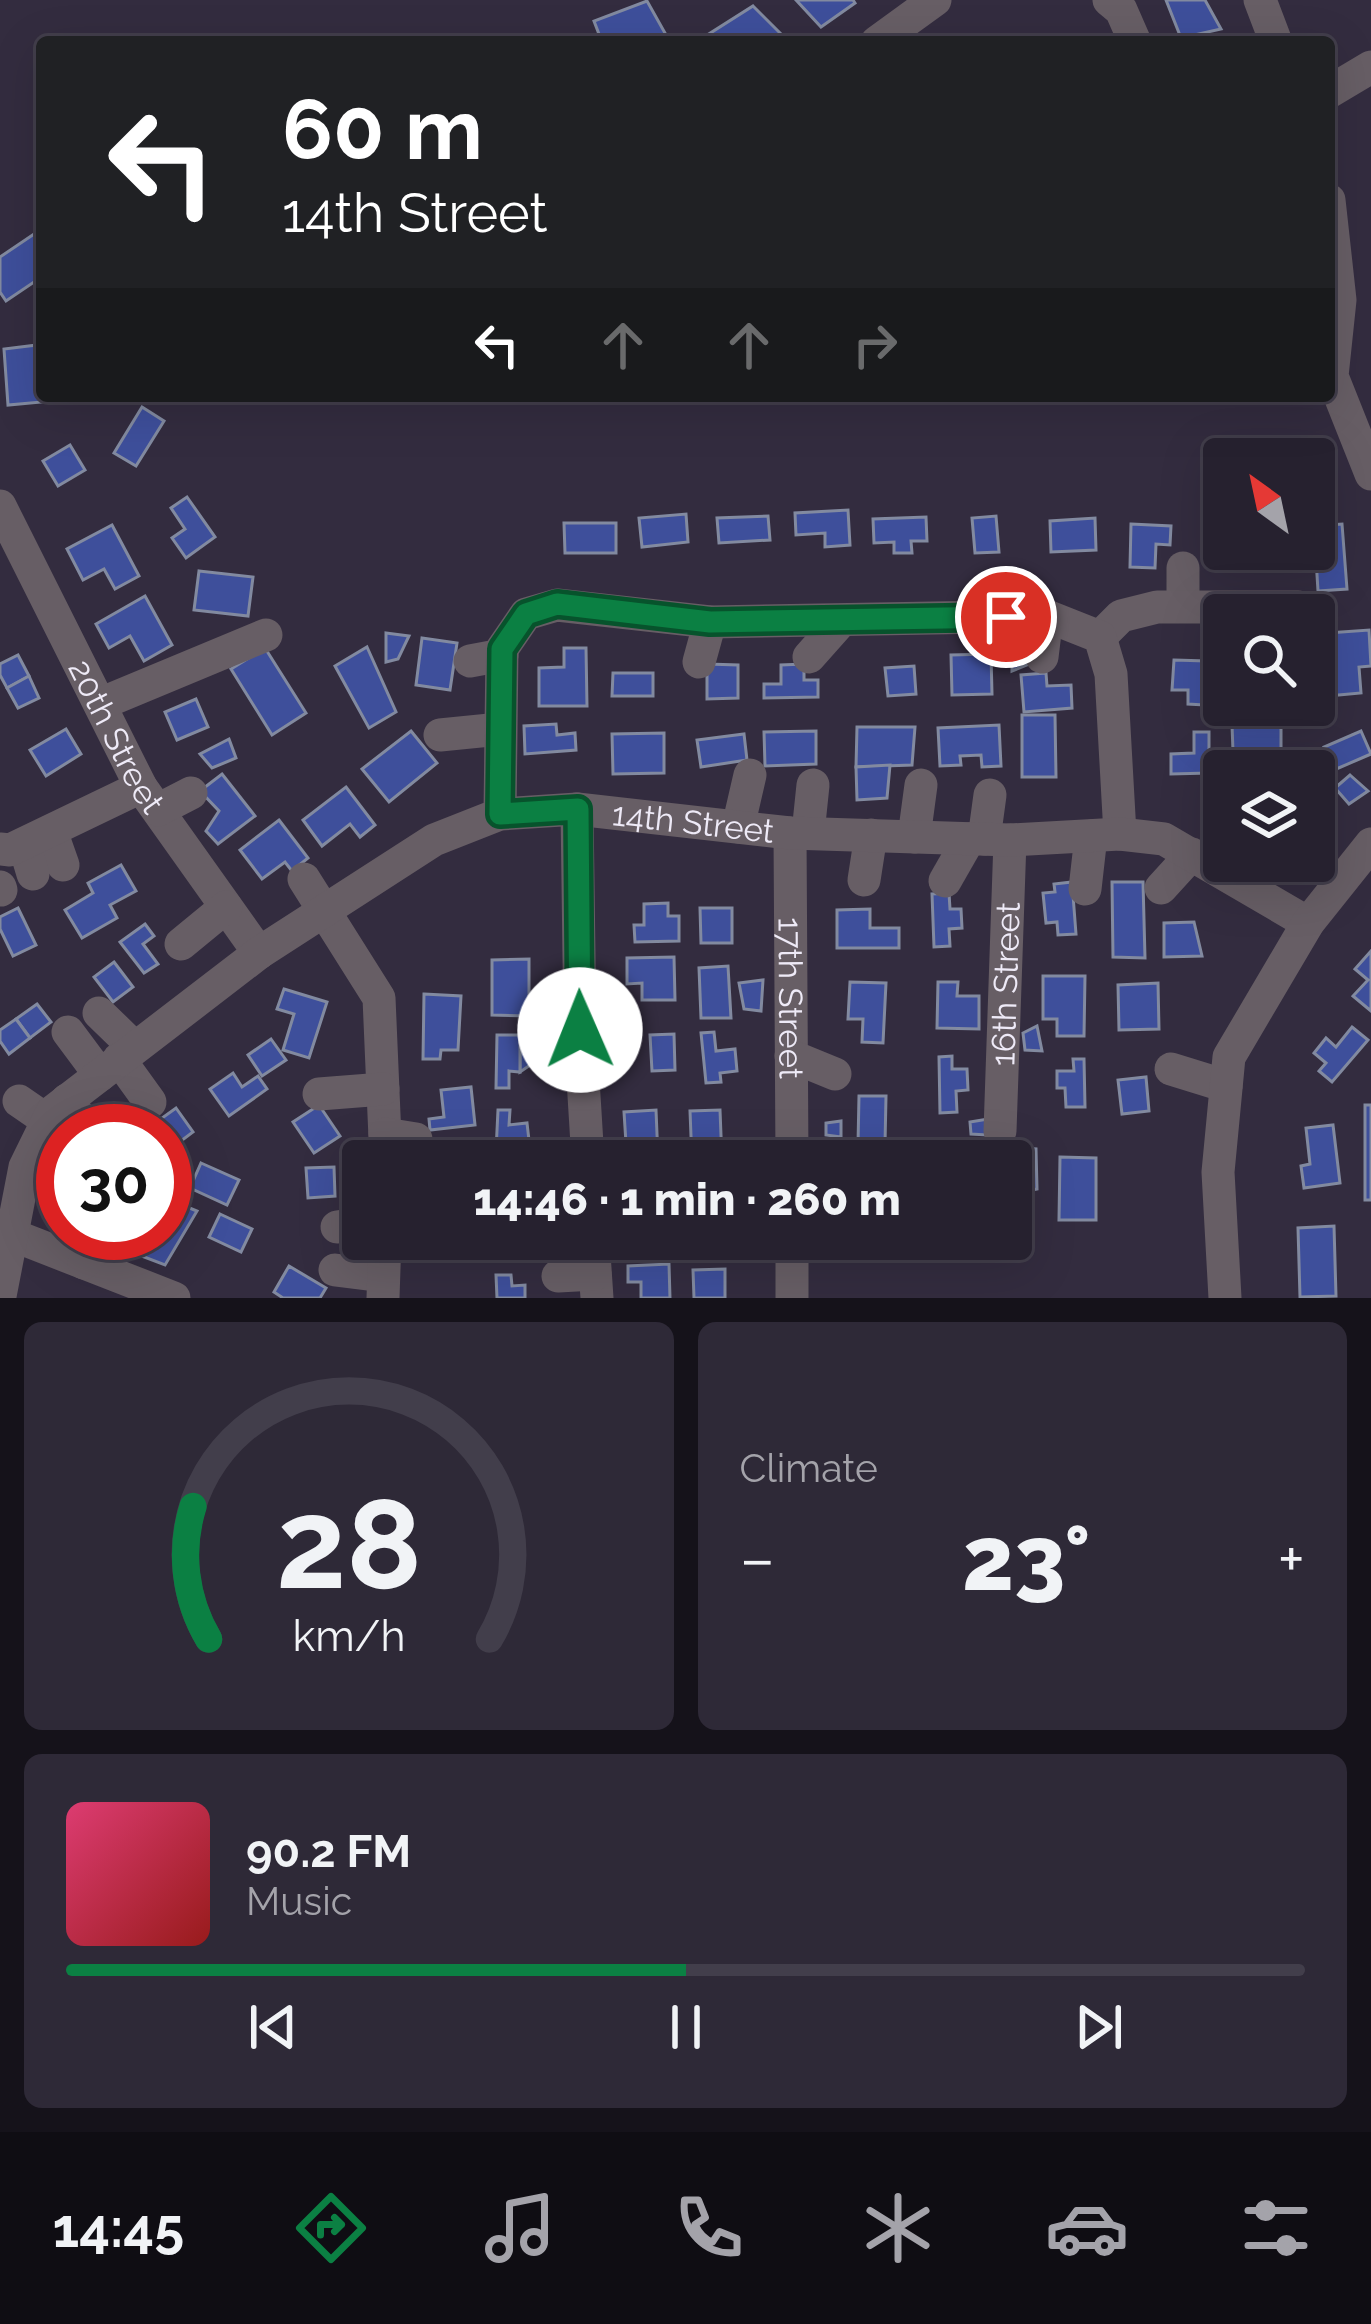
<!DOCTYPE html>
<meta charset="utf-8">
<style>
body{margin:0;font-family:Raleway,sans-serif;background:#2e2937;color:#f1f3f6;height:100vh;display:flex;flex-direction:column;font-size:45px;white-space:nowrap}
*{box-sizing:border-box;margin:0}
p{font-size:39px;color:#a4a3aa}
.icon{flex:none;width:66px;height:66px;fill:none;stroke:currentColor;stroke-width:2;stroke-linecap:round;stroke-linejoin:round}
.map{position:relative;height:1298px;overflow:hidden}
.drawer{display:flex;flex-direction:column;gap:24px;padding:24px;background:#15121a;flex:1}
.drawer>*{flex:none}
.banner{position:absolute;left:36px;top:36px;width:1299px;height:366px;border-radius:12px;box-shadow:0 12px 48px #0002,0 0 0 3px #423e4b;background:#202124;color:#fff;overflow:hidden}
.needle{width:78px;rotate:327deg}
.tools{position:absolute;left:1203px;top:438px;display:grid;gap:24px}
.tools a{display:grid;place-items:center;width:132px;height:132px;border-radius:12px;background:#26212f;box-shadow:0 12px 48px #0002,0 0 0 3px #423e4b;font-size:60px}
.speed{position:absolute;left:36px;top:1104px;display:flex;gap:24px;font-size:60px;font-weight:700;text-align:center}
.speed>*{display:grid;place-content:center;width:156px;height:156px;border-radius:50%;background:#26212f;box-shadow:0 12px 48px #0002,0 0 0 3px #423e4b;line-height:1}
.speed .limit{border:18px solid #d22;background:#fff;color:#111}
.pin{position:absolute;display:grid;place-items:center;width:102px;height:102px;color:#fff;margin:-51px;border:6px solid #fff;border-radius:50%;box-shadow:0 3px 12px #0007}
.me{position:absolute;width:132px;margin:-66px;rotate:359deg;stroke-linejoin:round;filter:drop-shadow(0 0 9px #0008)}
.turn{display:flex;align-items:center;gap:42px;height:252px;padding:0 48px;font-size:54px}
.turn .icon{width:156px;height:156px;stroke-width:2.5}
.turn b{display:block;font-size:84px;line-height:102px}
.lanes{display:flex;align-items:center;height:114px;padding:0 48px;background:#0003;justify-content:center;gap:60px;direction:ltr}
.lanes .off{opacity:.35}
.big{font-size:90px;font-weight:800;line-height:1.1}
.drawer .widget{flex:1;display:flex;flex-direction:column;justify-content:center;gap:18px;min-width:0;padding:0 42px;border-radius:18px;background:#2e2937}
.drawer .dial{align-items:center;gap:0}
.dial svg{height:312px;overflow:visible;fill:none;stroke:#423e4b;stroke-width:7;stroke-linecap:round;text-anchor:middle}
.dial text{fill:#f1f3f6;stroke:none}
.song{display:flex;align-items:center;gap:36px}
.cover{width:144px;height:144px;border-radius:18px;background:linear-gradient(135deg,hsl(340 70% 55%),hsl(0 70% 35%))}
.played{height:12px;border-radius:6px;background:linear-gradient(90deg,#0b8043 50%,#423e4b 50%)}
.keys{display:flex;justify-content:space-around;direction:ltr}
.heat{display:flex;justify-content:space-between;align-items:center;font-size:66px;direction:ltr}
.drawer .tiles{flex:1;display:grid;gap:24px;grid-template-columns:1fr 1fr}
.widget:last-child{grid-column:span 2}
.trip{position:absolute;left:342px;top:1140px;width:690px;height:120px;border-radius:12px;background:#26212f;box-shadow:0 12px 48px #0002,0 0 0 3px #423e4b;font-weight:800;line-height:120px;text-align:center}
.dock{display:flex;height:192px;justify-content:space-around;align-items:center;background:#0f0d13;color:#a4a3aa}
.dock .icon{width:84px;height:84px}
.dock .current{color:#0b8043}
.dock b{font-size:54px;color:#f1f3f6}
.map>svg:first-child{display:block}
</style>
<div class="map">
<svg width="1371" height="1298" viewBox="0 0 1371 1298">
<rect width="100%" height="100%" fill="#332c3f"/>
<g fill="#3e4f9b" stroke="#828aa0" stroke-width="3">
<polygon points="796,0 853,0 855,3 821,27"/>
<polygon points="1166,0 1205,0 1221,29 1181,38"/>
<polygon points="647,1 670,42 602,42 594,21"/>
<polygon points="753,6 781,34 762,42 702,42 701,39"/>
<polygon points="40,230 42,294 34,282 6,301 0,292 0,257"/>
<polygon points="37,345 42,402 8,405 4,349"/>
<polygon points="142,407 164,421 136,466 114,453"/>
<polygon points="70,445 85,470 58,486 43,461"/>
<polygon points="187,497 215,537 186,558 172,538 185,529 171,508"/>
<polygon points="848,510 850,545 825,547 825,533 796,535 795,513"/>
<polygon points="686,514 688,542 642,547 639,518"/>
<polygon points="768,516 770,540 719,543 717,518"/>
<polygon points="996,516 999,552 975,553 972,518"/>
<polygon points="926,517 927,541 911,541 912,553 894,553 894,542 874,543 873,519"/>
<polygon points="1095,518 1096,550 1051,552 1050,521"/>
<polygon points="564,523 616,523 616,553 565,553"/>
<polygon points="1131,524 1171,526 1170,545 1156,544 1155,568 1130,567"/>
<polygon points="1342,524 1347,589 1318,591 1314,526"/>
<polygon points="112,525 139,576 115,589 104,569 83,580 67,549"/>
<polygon points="199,571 253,577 248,616 194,610"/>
<polygon points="145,596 172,645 144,661 130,636 109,648 96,624"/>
<polygon points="1369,630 1371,666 1359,667 1361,693 1327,696 1324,656 1314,656 1314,634"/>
<polygon points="386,633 409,636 398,659 386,662"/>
<polygon points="422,638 457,643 450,690 416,685"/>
<polygon points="367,647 396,712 369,728 335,666"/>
<polygon points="265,648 306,713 272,735 231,669"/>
<polygon points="564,648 586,648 587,706 539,706 539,668 564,667"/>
<polygon points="1012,648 1027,650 1029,664 1012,671"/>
<polygon points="991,654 992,694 952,695 951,655"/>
<polygon points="18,655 29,676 7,688 0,675 0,664"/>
<polygon points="1174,660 1206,661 1204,705 1188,704 1188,690 1172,690"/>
<polygon points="707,664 738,665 738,698 707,699"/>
<polygon points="804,664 804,680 818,680 818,697 764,698 764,684 781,684 781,665"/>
<polygon points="914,666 916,694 888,696 885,668"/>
<polygon points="613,673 653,673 653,696 612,696"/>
<polygon points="1046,673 1047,686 1071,685 1072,708 1024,712 1021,675"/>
<polygon points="29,676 39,698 18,708 7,688"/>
<polygon points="196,699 208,727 177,740 165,712"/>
<polygon points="1022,715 1055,715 1056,777 1022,777"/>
<polygon points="556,724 557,735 575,733 576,750 525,754 524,726"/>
<polygon points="1281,724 1281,749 1268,750 1269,761 1248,762 1248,750 1233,751 1232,725"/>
<polygon points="999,725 1001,766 982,767 981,755 960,756 961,765 940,766 938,728"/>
<polygon points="857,727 915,727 912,765 856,767"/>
<polygon points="66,729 81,754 46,776 30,750"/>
<polygon points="411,731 437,763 389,802 362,769"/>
<polygon points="816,731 816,764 765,766 764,732"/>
<polygon points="1361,731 1371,754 1334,770 1324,747"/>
<polygon points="1194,732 1209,732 1209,773 1171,774 1171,754 1194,753"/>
<polygon points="664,733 664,773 613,774 612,734"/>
<polygon points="744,734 747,760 701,767 697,740"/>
<polygon points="229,739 236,758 212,768 200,754"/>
<polygon points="890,765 887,798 857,800 856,767"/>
<polygon points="222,774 255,816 218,844 206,831 219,811 200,791"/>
<polygon points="1350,775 1368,791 1349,804 1335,788"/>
<polygon points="346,787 375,825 360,837 350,824 322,846 303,820"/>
<polygon points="279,820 308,858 292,871 285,862 262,879 240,850"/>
<polygon points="1314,825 1331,837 1314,854"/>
<polygon points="1275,861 1308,861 1286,870"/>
<polygon points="121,865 136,891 110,905 117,918 82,938 65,910 93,893 88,883"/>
<polygon points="1072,882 1076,934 1058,935 1057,922 1046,923 1043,893 1055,892 1054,884"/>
<polygon points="1112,882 1143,882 1145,958 1113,957"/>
<polygon points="949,893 950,909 961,909 962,928 949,929 950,946 934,947 932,894"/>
<polygon points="668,903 668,916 679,916 679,941 635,942 634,925 644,925 644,904"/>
<polygon points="18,908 36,945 13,956 0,929 0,917"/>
<polygon points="700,908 732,908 732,943 701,943"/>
<polygon points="870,909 870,928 899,928 899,948 837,948 837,910"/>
<polygon points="1194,922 1202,956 1164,957 1164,923"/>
<polygon points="145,924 154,936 143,944 158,964 144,973 120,942"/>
<polygon points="1371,951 1371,1011 1353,996 1368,980 1355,969"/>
<polygon points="674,957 675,1000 642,1000 642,983 627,984 627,958"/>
<polygon points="529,959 529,1016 492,1015 492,960"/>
<polygon points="114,962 133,987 113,1002 94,977"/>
<polygon points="728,966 731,1018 701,1018 699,968"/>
<polygon points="1043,976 1085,976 1084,1036 1057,1036 1057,1019 1043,1019"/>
<polygon points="763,980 761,1011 744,1009 739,983"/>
<polygon points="850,982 886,983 883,1043 862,1042 863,1019 848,1019"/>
<polygon points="938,982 958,982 957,996 979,996 979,1029 937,1028"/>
<polygon points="1158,983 1159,1029 1119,1030 1118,985"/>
<polygon points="284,989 327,1002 309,1058 283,1050 294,1014 277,1009"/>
<polygon points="424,994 461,996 458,1050 441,1050 440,1059 423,1059"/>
<polygon points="37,1004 51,1022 30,1038 16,1019"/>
<polygon points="16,1019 30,1038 9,1054 0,1041 0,1030"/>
<polygon points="1037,1026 1042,1051 1025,1050 1023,1033"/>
<polygon points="1352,1027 1368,1040 1332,1082 1319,1071 1326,1063 1314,1053 1326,1038 1336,1047"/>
<polygon points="714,1032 716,1051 735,1049 737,1071 720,1073 721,1082 706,1083 701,1033"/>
<polygon points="551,1034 545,1055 520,1072 520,1035"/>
<polygon points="674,1034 675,1070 652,1071 650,1035"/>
<polygon points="497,1035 520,1035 520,1072 509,1071 509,1088 496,1088"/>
<polygon points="271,1039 286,1060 262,1076 248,1055"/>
<polygon points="952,1056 952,1069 967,1069 968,1090 956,1091 957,1112 940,1113 939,1057"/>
<polygon points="1073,1059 1084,1059 1085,1107 1066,1107 1065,1088 1057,1088 1057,1071 1074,1071"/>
<polygon points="233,1073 242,1087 258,1076 267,1089 229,1116 210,1089"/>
<polygon points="1146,1077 1149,1111 1122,1114 1118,1080"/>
<polygon points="471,1087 475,1125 430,1130 429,1119 444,1117 441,1090"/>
<polygon points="859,1096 886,1096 885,1144 858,1144"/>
<polygon points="319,1105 340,1136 314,1153 293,1122"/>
<rect x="1365" y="1105" width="6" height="95"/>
<polygon points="176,1108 193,1132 165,1153 165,1131 144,1131"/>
<polygon points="498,1110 510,1110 509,1125 527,1123 530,1149 515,1146 516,1159 496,1151"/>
<polygon points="656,1110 658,1158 627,1159 624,1112"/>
<polygon points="720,1110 722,1161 692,1161 690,1111"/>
<polygon points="988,1119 987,1135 971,1134 970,1122"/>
<polygon points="841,1121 841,1137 826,1135 826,1123"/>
<polygon points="1333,1125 1340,1183 1304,1188 1301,1166 1310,1164 1306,1128"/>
<polygon points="1010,1147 1036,1149 1037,1189 1017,1193"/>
<polygon points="1060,1157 1096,1158 1096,1220 1059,1220"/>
<polygon points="201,1163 239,1180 227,1205 190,1188"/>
<polygon points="334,1167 335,1196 308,1198 306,1168"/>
<polygon points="165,1198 197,1211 165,1265 131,1252 138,1241 124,1233 165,1233"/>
<polygon points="220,1214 252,1229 241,1252 209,1237"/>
<polygon points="1334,1226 1336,1296 1300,1297 1298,1228"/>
<polygon points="694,1239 746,1239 748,1252 694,1247"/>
<polygon points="669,1264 670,1298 641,1298 641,1282 628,1282 628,1266"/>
<polygon points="289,1266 326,1288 320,1298 283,1298 274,1292"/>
<polygon points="725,1269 725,1298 694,1298 693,1270"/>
<polygon points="496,1275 511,1275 512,1286 525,1285 525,1298 497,1298"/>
</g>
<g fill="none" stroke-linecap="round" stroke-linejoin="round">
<g stroke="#675e65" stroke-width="33">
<polyline points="1109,0 1121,10 1135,42"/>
<polyline points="1260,0 1276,42"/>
<polyline points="877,42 935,0"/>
<polyline points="1329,92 1371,67"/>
<polyline points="1329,200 1340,300 1332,376 1371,474"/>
<path id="s1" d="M0 506 141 787 259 953"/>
<polyline points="1183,606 1183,568"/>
<polyline points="1100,637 1121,616 1157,607 1298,607"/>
<polyline points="809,657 841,621"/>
<polyline points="1042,657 1047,616"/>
<polyline points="470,661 502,655"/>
<polyline points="699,662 710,622"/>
<polyline points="100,704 266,635"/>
<polyline points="440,735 500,729"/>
<polyline points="577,809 580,1030 588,1161"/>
<polyline points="158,810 191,793"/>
<polyline points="500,814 502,649 526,614 557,605 710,622 1047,616 1100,637 1111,674 1120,834"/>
<polyline points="738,827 750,775"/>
<polyline points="51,831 63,865"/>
<path id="s2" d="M790 833 792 1161"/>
<polyline points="808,833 813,785"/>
<polyline points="914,837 921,785"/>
<polyline points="984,839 990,795"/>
<polyline points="24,844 33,874"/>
<polyline points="0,849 10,850 141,787"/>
<polyline points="304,879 379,998 386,1161"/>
<polyline points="864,880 871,835"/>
<polyline points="945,881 969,839"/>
<polyline points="0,887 1,890"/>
<polyline points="1161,888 1192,854"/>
<polyline points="1085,889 1091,836"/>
<polyline points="181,944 226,907"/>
<polyline points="99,1013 134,1047"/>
<polyline points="68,1032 100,1075"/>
<polyline points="791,1056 835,1074"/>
<polyline points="119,1059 150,1102"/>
<polyline points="1171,1069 1226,1086"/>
<polyline points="319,1094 383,1089"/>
<polyline points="67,1100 90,1131"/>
<polyline points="19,1101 48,1121"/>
<path id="s3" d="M1000 1131 1010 840"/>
<polyline points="385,1134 416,1139"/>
<polyline points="546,1155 588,1155"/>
<polyline points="337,1227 363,1223"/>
<polyline points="15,1236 174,1298"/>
<polyline points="593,1239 597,1298"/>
<polyline points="792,1239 792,1298"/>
<polyline points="84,1263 109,1233"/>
<polyline points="335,1270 383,1276"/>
<polyline points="558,1276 595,1274"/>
<path id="s4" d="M0 1296 25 1167 52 1112 259 953 434 840 500 814 577 809 790 833 1010 840 1120 834 1164 839 1308 923"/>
<polyline points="383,1298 385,1239"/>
<polyline points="1225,1298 1218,1172 1229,1057 1308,923 1371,844"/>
</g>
</g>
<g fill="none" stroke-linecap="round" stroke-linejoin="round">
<g stroke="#07532c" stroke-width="30">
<polyline id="route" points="580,1030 578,809 500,814 502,649 526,614 557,604 710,622 1006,617"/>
</g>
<use href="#route" stroke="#0b8043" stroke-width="21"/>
</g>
<g text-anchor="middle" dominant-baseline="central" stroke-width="12" stroke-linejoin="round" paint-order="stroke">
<g font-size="33" fill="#eeeaf7" stroke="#332c3f">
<text stroke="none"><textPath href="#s1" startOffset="258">20th Street</textPath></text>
<text stroke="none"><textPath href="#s4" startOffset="927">14th Street</textPath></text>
<text stroke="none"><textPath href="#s3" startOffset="147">16th Street</textPath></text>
<text stroke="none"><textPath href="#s2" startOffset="165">17th Street</textPath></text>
</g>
</g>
</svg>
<div class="tools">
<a><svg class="needle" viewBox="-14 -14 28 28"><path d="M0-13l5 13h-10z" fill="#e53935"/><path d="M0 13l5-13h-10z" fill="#a4a3aa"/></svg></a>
<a><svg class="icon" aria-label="search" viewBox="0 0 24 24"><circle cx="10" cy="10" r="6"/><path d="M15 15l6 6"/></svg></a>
<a><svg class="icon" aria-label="layers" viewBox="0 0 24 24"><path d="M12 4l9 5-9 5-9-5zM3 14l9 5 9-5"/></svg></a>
</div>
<div class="speed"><div class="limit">30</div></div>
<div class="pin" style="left:1006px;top:617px;background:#d93025"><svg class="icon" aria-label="arrive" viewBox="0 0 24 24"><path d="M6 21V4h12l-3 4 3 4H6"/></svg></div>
<svg class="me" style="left:580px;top:1030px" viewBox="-20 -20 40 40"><circle r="19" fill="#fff"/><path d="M0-13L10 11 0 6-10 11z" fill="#0b8043"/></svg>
<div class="trip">14:46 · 1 min · 260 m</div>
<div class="banner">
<div class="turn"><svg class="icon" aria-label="left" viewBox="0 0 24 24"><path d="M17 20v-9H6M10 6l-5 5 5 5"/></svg><div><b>60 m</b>14th Street</div></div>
<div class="lanes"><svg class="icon" aria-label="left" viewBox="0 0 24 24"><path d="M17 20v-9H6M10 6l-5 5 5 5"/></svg><svg class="icon off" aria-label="ahead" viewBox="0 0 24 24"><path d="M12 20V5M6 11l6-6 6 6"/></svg><svg class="icon off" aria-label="ahead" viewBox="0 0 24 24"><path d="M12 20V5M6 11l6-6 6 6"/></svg><svg class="icon off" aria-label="right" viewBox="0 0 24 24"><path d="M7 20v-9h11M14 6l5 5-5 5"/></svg></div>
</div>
</div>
<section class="drawer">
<div class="tiles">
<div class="widget dial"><svg viewBox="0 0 100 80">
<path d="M14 69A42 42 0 1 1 86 69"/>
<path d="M14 69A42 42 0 0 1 10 35" stroke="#0b8043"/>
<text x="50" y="56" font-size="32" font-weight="700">28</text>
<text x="50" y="72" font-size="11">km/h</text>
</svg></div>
<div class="widget"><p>Climate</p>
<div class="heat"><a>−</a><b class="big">23°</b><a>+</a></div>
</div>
<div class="widget">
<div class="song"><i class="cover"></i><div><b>90.2 FM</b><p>Music</p></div></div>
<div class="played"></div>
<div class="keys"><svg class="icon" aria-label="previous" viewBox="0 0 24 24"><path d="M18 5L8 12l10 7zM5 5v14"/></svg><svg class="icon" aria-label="pause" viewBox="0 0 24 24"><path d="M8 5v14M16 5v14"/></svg><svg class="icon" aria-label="next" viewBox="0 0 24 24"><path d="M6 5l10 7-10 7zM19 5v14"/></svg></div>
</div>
</div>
</section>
<nav class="dock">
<b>14:45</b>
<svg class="icon current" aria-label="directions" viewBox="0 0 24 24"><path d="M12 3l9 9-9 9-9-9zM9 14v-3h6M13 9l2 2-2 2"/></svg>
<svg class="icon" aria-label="music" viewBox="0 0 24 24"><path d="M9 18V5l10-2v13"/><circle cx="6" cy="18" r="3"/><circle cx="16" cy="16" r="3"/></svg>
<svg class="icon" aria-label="phone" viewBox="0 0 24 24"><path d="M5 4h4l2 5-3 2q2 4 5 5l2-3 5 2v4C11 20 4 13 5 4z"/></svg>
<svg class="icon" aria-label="climate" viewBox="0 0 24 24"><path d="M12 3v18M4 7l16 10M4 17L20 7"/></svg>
<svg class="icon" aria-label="car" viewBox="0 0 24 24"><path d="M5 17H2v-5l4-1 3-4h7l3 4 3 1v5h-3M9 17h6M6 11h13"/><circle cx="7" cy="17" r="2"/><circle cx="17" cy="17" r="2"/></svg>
<svg class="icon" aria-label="filters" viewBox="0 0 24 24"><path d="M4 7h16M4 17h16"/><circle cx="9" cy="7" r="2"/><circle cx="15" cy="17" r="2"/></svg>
</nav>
